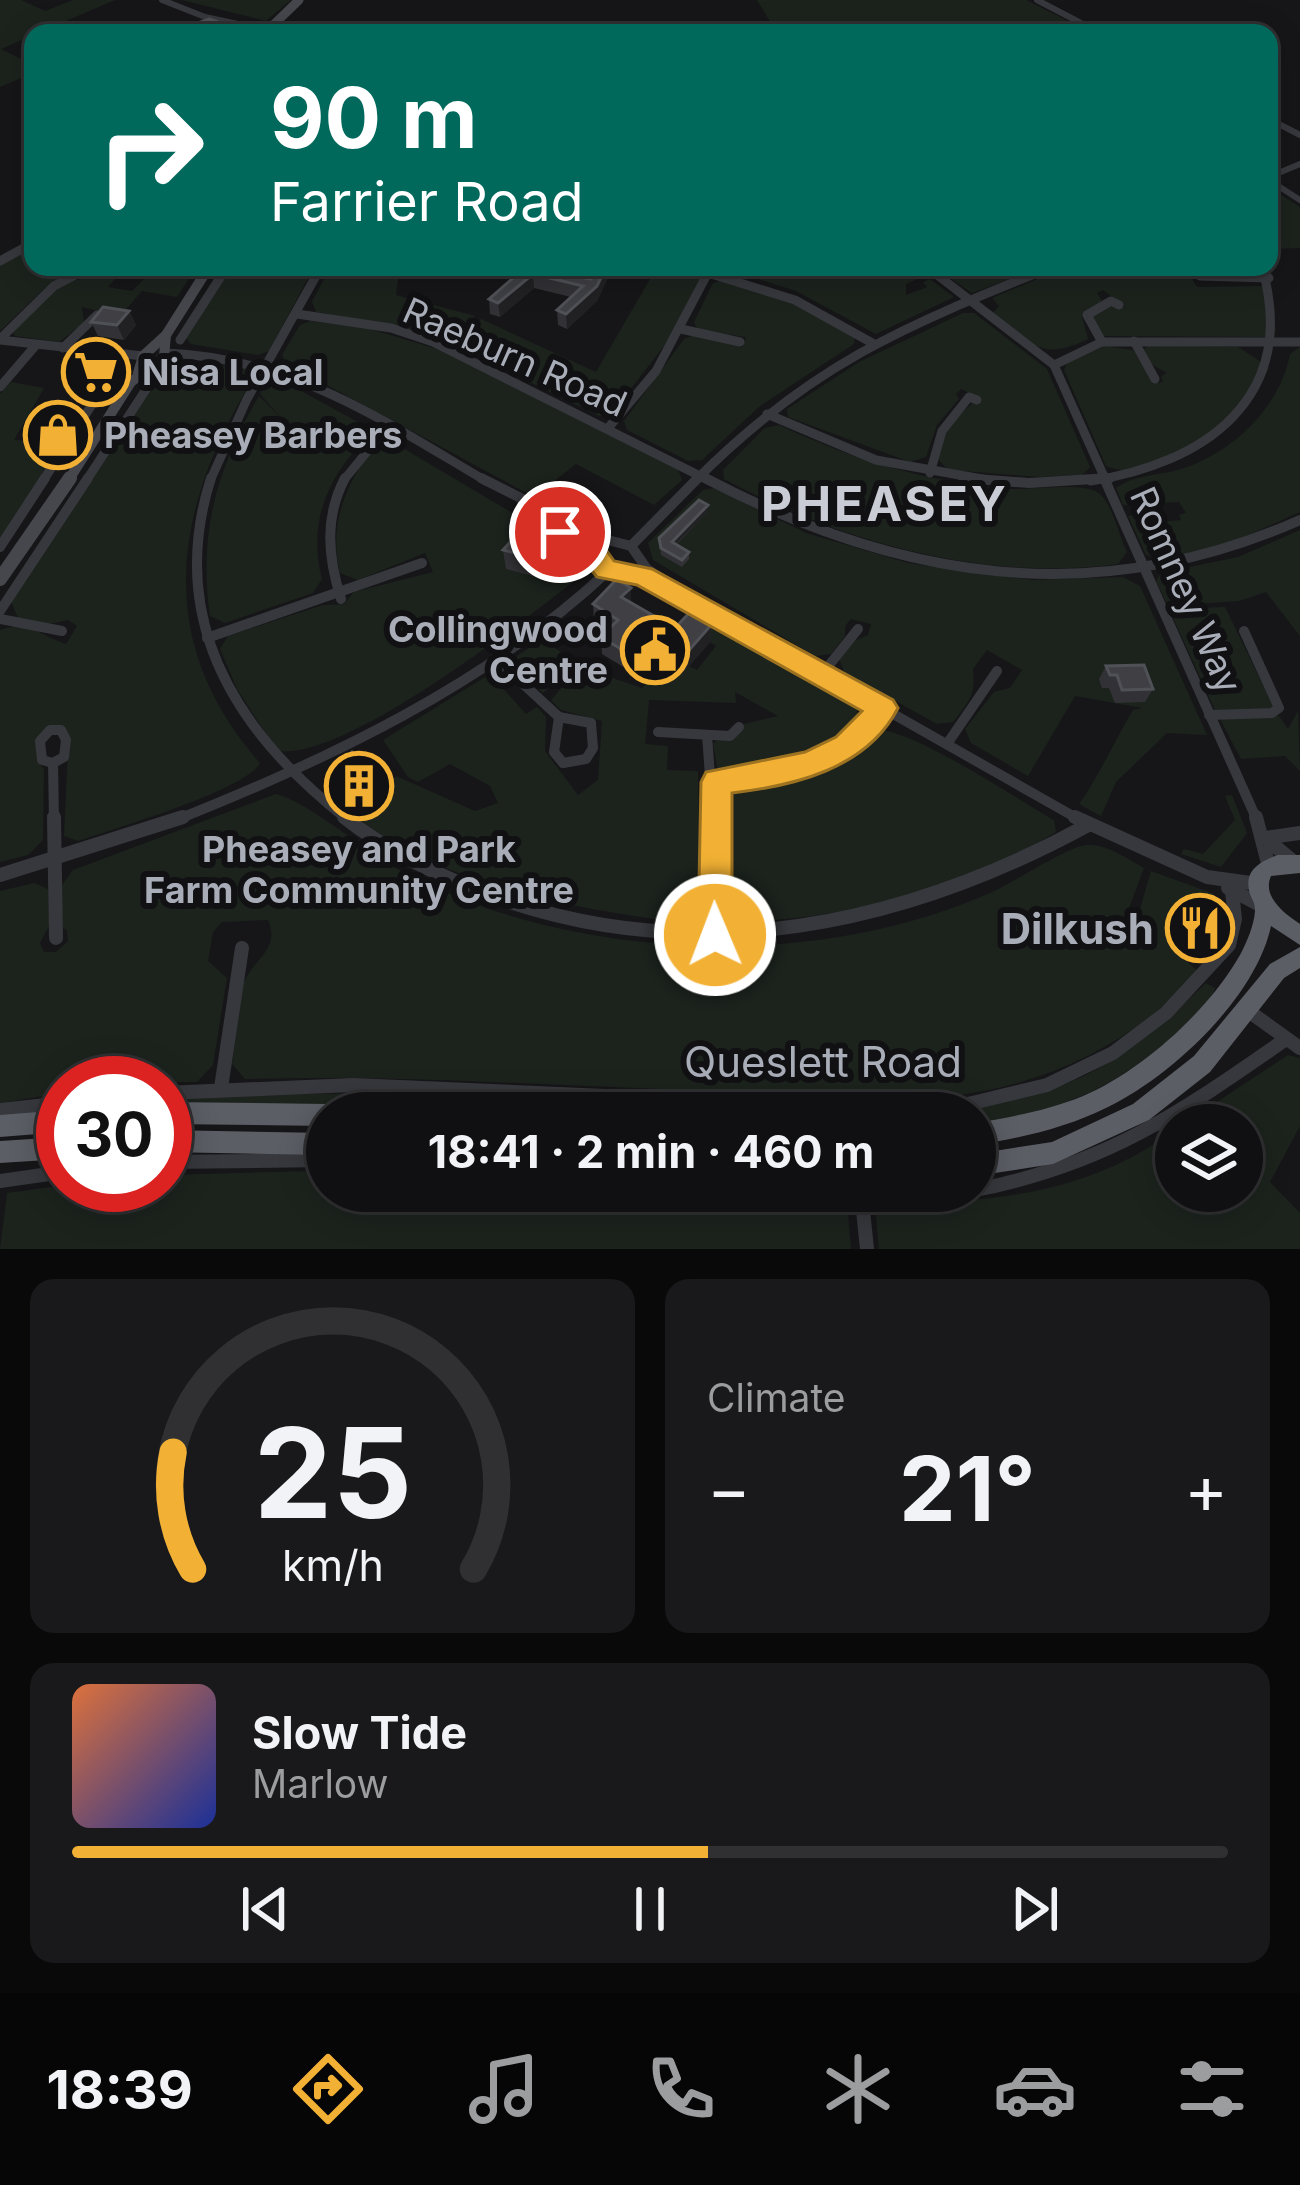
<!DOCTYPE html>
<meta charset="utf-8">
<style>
body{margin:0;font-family:Inter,sans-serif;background:#19191b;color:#f1f3f6;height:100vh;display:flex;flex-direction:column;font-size:45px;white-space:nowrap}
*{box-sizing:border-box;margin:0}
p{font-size:39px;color:#9c9d9f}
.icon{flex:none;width:66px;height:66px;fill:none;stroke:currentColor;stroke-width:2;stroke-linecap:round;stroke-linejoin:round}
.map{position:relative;height:1249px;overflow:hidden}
.panel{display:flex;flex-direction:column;gap:30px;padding:30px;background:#09090a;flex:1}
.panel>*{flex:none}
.guide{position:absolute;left:24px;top:24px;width:1254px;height:252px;border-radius:24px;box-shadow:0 6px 30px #0003,0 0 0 3px #303032;background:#00695c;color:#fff;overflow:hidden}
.fabs{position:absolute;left:1155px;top:1104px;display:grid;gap:24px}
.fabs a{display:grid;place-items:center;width:108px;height:108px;border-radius:50%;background:#101012;box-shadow:0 6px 30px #0003,0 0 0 3px #303032;font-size:60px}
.speed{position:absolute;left:36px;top:1056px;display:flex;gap:24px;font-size:60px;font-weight:700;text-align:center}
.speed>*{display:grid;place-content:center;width:156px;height:156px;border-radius:50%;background:#101012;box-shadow:0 6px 30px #0003,0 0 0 3px #303032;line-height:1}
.speed .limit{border:18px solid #d22;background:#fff;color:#111}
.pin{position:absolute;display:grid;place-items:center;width:102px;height:102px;color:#fff;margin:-51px;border:6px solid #fff;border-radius:50%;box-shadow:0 3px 12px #0007}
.me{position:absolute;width:132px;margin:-66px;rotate:359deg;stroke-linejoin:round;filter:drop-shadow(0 0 9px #0008)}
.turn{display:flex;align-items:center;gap:42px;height:252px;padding:0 48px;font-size:54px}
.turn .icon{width:156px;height:156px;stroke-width:2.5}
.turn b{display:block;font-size:84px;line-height:102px}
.big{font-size:90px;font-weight:700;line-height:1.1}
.panel .tile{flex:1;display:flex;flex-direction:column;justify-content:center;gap:18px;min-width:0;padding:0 42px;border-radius:24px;background:#19191b}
.panel .dial{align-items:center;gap:0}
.dial svg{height:312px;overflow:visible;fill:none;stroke:#303032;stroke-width:7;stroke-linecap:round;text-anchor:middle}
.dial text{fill:#f1f3f6;stroke:none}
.song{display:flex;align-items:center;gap:36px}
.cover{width:144px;height:144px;border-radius:18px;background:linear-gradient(135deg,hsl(20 70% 55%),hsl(230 70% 35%))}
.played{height:12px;border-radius:6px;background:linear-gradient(90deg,#f2b134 55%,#303032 55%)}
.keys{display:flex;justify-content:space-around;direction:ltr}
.heat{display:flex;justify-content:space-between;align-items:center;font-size:66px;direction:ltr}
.panel .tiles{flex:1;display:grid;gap:30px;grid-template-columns:1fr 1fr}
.tile:last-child{grid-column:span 2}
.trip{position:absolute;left:306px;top:1092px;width:690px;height:120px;border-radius:60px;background:#101012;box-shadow:0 6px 30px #0003,0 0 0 3px #303032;font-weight:700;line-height:120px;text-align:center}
.tabs{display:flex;height:192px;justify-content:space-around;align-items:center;background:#060607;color:#9c9d9f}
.tabs .icon{width:84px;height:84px}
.tabs .active{color:#f2b134}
.tabs b{font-size:54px;color:#f1f3f6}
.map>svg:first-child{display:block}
</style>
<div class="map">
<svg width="1300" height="1249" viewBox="0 0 1300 1249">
<rect width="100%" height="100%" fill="#161618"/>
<g fill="#1c231d">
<polygon points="0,0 21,0 45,11 73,0 115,0 1,49 33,65 33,73 0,87"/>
<polygon points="182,0 291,0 266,21"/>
<polygon points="757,0 1026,0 1092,33 777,33"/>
<polygon points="1269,187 1300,207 1300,248 1269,249"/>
<polygon points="33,247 33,267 83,267 45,288 0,331 0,265"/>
<path d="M90 267H172L192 274 177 297 142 291 120 316 82 307 84 323 59 342 15 336 12 331C36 307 52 284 85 278L87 270 118 276 108 287 132 291 146 277Z"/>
<polygon points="231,267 314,267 269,351 258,355 191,344 186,338"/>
<path d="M337 267H431L398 279 396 295 475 316C470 321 462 332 455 336 449 339 336 314 316 312L312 302 327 273Z"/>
<polygon points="657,267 706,267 668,341 611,414 599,416 463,349 461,339 481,319 596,372"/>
<polygon points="720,267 915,267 926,275 906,284 906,295 927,287 923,282 930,279 954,297 876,334 796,291"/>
<polygon points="934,267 1016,267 1018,276 972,293"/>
<path d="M1066 267H1256V273L1189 274 1197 287 1265 286 1276 331 1269 337 1103 336 1091 319 1094 313 1107 305 1125 307 1103 290 1097 293 1102 301 1082 316 1088 339C1039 363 1033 342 993 313L999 306 992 298Z"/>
<polygon points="723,280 791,300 855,337 854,344 760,406 702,460 688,461 627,430 624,421 684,339 695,335 742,347 746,337 698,330 694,322 713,283"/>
<path d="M963 313H974L1047 369 1090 467 1082 475 1040 477 948 470 936 457C945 430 958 410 981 399L961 389 956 394 959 399 937 425 926 457 910 462 788 417 787 409 859 362Z"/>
<polygon points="311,321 370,329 437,349 678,469 682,480 654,505 576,464 534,497 286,363 282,355 300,325"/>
<path d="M1105 346 1133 350 1154 383 1163 382 1161 376 1167 373 1151 364 1142 351 1148 346 1238 347 1269 367C1253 412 1155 489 1106 466L1064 370 1067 363Z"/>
<path d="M1300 347V512C1262 528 1187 569 1146 555L1128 516 1154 513 1160 522 1181 520 1179 515 1186 513 1179 502 1123 505 1116 488C1132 476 1158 475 1178 470 1231 455 1280 408 1290 354Z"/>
<path d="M176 359 248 369 254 377C174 507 151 639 260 763 246 790 113 829 78 841L64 836 68 749 63 728 36 742 37 761 44 769 43 840 28 855 0 862V630C28 620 41 636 66 644L77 626 68 620 49 624 18 618 11 602 159 374Z"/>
<path d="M277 378 367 427 368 436C328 476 307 522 322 579L313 593 225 623 210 616C198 533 217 468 259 396L283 420 260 394 267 381Z"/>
<polygon points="11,382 44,388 14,440 64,443 0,539 0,394"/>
<path d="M779 425C854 460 926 482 1009 489 1029 490 1088 481 1100 494 1113 506 1119 536 1127 552L1118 564C983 582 842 542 724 479L723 470 765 428Z"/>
<path d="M391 441 585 556 587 571C528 617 347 761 277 751L237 689 220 649 228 636 323 605 344 604 354 592 433 572 425 553 358 580 340 573C328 522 346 487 374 444Z"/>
<path d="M714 488 806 533 908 563 1033 580 1123 577 1140 586 1207 735 1167 733 1116 782 1101 816 1079 804C1098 778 1114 742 1133 710L1142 708 1075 696 1028 776 971 743 965 729 994 692 1010 688 1022 670 987 650 973 669C976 695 969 702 953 722L937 724 845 673 839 659 854 641 868 635 871 624 851 619 845 626V636L831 654 815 656 653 560 648 543 703 490Z"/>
<polygon points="1300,530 1300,636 1266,592 1239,601 1168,606 1156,581 1161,573 1238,557"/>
<polygon points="1225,607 1274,708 1215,710 1169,609"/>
<path d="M702 623 855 706 860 719C819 757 772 767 718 772L713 743 744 724 778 716 735 692 736 703 649 700 645 744 668 746 667 770 698 771 700 911 683 923C571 908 454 888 359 820L396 776 475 811 498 803 490 786 450 764 418 782 408 777 383 740 490 674 526 714 537 707 546 717 545 751 578 795 598 780 602 721 561 710 551 700 580 667 642 688 665 664 682 674 689 666 697 670 716 646 685 626Z"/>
<polygon points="542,639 575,662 543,693 514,666 517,656"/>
<polygon points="1298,711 1300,771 1285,756 1241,759 1220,719 1279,716 1288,729"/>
<path d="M878 730C912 729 1017 799 1054 820L1056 832C958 890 849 919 736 922L724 911 720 803C739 784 768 789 793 781 827 771 851 753 878 730Z"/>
<path d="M276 794C306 800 371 856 407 874 518 932 654 953 778 944 850 939 924 922 990 893 1013 883 1067 847 1086 845 1105 843 1127 859 1144 868L1128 911 1137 919 1151 871 1212 893 1224 905 1219 913 1199 901 1169 946 1199 972C1144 1031 1076 1070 998 1088 931 1104 858 1094 790 1093 608 1090 427 1074 245 1079L232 1064C236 1043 237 994 246 978 257 957 280 948 268 920L222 922 213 932 208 961 227 978 213 1065 197 1082 63 1083V1093L0 1103V891L34 883 48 889 49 926 40 943 44 952H56L68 941 67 931 59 924 62 885 73 870Z"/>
<polygon points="1232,795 1247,833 1221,867 1181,854 1184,849 1203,854 1235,820 1225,796"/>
<path d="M1206 983 1215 988 1212 999C1134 1077 1085 1107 975 1124V1113H477L165 1106V1098C333 1089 499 1096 667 1104 794 1109 926 1127 1049 1090 1110 1071 1161 1026 1206 983Z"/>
<path d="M1288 1055 1300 1058V1126L1270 1182 1300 1213V1249H879L876 1216 890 1201C992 1204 1091 1193 1176 1129V1191H1242V1125H1182Z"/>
<polygon points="309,1171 327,1172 327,1191 831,1196 848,1213 851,1249 0,1249 7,1193 65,1185 165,1185 165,1175"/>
</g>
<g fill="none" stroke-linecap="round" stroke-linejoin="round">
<g stroke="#37383d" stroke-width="6">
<polyline points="162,0 205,17 267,30"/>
<polyline points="1037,0 1100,33"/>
<polyline points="1269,119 1300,135"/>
<polyline points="1269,177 1300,164"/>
<polyline points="1269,180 1300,200"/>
</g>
<g stroke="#37383d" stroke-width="9">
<polyline points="0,261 33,243"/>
<polyline points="927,267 1054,365 1106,481"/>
<polyline points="708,273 795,300 874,344"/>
<polyline points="1200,276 1269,278"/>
<polyline points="297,314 391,328 433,342 710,481"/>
<polyline points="681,329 740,342"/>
<polyline points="0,339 54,286 83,271"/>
<polyline points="0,340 143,356"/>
<polyline points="180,340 227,267"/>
<polyline points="1134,341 1155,379"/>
<polyline points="1102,342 1087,315 1111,301 1119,305"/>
<polyline points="63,348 97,315"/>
<path d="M165 353C293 358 379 418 486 481"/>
<polyline points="1054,365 1102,342 1300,342"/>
<polyline points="0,387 36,345"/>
<polyline points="767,414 876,460 993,481"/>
<polyline points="609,427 656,371 711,267"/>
<polyline points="930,473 942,431 969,397 977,400"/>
<polyline points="43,481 123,356"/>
<polyline points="86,481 162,365"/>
<polyline points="210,481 247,399 321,267"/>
<polyline points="343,481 389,425"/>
<path d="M695 481C810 365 904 326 1052 267"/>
<path d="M1091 481C1201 464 1300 401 1262 267"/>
</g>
<g stroke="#37383d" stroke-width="10">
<path d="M211 478C165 622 238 734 348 820"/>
<polyline points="481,478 600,538 631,546 647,569 668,583"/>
<path d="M705 478C900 580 1095 611 1300 520"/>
<polyline points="963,478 1029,483 1110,478"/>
<polyline points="1104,478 1257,820"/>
<polyline points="523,502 533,517 590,548 608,571"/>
<polyline points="631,546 698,478"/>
<polyline points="0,547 45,478"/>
<polyline points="608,571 643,576 724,618 1080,820"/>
<path d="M341 599C328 557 324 518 345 478"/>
<polyline points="0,611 88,478"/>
<polyline points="0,619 62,631"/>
<polyline points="207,638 422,563"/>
<polyline points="495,658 559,717"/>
<polyline points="822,674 858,629"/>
<polyline points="1209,715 1272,713 1279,708 1244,631"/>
<polygon points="559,717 591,723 593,748 586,759 563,763 554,752"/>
<polygon points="50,730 61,730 66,740 64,757 53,763 42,760 40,741"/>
<polyline points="658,732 730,736 739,727"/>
<polyline points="707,735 710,776 717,782"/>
<polyline points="947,744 997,671"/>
<polyline points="53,763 54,820"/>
<path d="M717 782C733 778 750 779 766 776 813 769 854 745 883 708"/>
<path d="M176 820C327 760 488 684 608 571"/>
<polyline points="717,820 717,782"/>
</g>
<g stroke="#37383d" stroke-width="14">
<polyline points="54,817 56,938"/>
<path d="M344 817C389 853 443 878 498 898 700 969 904 925 1088 825"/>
<polyline points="1075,817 1207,877 1258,884"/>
<polyline points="1256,817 1269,867"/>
<polyline points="1265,838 1295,863"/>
<polyline points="1265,838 1300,833"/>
<polyline points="0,875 183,817"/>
<polyline points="1228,888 1262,906"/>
<polyline points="715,936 717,817"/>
<polyline points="1247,1010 1300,1048"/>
<polyline points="221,1088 242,948"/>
<polyline points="165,1093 353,1085 834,1106 968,1104 1047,1085 1113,1053 1166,1013 1229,945 1235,919 1232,891"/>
<polyline points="0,1110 63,1103"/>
<polyline points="165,1162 327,1160"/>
<polyline points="0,1181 63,1172"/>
<path d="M975 1190C1105 1165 1180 1113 1286 1039"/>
<polyline points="861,1191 867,1249"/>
</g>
<polyline stroke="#45474d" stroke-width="9" points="265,33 299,0"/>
<g stroke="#45474d" stroke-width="10">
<polyline points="138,373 143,356 166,335 209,267"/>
<polyline points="68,481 131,382 164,356 166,335"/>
</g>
<polyline stroke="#45474d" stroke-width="14" points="0,579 70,478"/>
<g fill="#5b5e65" fill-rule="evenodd">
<path d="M1278 855H1300V873L1271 876C1262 896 1283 913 1300 924V945L1271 926C1256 997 1172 1076 1108 1107 1066 1128 1021 1138 975 1145V1123C1012 1117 1049 1110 1083 1096 1142 1071 1209 1010 1240 955 1247 942 1254 925 1255 911 1255 902 1253 902 1250 894 1243 871 1259 862 1278 855Z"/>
<polygon points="1300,947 1300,968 1284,978 1210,1072 1149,1120 1053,1164 975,1176 975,1154 1052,1142 1133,1104 1194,1056 1270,964"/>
<polygon points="165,1102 327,1104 335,1107 337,1113 327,1113 327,1126 165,1124"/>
<polygon points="63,1110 63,1132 0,1137 0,1115"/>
<polygon points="165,1130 327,1133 327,1155 165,1152"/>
<polygon points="63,1137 63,1159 0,1163 0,1141"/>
</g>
</g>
<g fill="#323236">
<polygon points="577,267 573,276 598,300 567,329 558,325 557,310 571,297 534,288 500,317 490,314 489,299 521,271"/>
<polygon points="129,311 136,325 124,340 98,336 91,322"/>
<polygon points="707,512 676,545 689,552 689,559 682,567 661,555 659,538"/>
<polygon points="503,550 569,564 555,582 506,569"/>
<polygon points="631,603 675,628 712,624 710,642 682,674 665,664 648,682 602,654 601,637 607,630 594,622 593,604"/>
<polygon points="1106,666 1153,689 1145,702 1115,703 1109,688 1102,688 1099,679"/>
<polygon points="328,774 385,785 362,807 334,787"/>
</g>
<g fill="#212124">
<polygon points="221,23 224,33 200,33"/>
<polygon points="606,267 613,267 598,300 567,329 566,314"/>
<polygon points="533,274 534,288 500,317 498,303"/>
<polygon points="129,311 136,325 124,340 117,325"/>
<polygon points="708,505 707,512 671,549 672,542"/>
<polygon points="567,545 569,564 555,582 553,563"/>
<polygon points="631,588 631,606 621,597"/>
<polygon points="712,624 710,642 682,674 683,657"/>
<polygon points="665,646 665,664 648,682 648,665"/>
<polygon points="380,772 385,785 362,807 356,795"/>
</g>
<g fill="#3f3f44" stroke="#4f5156" stroke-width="3">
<polygon points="209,19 221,23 200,33 169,33"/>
<polygon points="523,267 570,267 567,275 591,279 595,267 606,267 597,286 566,314 557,310 583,286 533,274 498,303 489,299 521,271"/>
<polygon points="103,307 129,311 117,325 91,322"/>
<polygon points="699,500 708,505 672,542 689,552 682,560 661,548 659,538"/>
<polygon points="529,521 567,545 553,563 503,550"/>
<polygon points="617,579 631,588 621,597 675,628 690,612 712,624 683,657 665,646 648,665 601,637 618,620 593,604"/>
<polygon points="1144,665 1153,689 1122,690 1117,675 1110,675 1106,666"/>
<polygon points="352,752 380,772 356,795 328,774"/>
</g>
<path fill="#f2b134" stroke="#9d7322" stroke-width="3" d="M560 522 600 541 614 561 652 569 893 700 898 708C867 769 793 786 732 793V935L727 947 715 951 703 947 698 935 701 782 706 772 805 752 836 737 862 711 637 585 597 577C579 552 561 550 548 532Z"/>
<defs>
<g id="supermarket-ring" transform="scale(3.45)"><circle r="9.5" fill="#111113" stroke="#f2b134" stroke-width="1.5"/><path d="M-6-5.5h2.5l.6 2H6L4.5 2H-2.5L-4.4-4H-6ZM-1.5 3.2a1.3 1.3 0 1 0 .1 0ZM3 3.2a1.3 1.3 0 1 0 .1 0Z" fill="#f2b134"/></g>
<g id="shop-ring" transform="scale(3.45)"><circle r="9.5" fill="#111113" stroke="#f2b134" stroke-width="1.5"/><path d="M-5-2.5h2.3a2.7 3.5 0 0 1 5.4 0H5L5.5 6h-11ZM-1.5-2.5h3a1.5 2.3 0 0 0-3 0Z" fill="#f2b134"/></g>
<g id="civic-ring" transform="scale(3.45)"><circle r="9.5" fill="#111113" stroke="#f2b134" stroke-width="1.5"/><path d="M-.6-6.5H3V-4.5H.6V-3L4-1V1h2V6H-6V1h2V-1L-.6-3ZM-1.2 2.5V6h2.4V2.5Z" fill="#f2b134"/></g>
<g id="building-ring" transform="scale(3.45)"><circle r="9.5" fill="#111113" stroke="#f2b134" stroke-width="1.5"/><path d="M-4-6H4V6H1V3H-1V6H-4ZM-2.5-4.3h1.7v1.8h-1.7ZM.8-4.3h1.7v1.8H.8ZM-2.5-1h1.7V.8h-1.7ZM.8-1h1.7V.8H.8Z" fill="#f2b134"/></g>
<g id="restaurant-ring" transform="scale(3.45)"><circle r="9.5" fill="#111113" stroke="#f2b134" stroke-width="1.5"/><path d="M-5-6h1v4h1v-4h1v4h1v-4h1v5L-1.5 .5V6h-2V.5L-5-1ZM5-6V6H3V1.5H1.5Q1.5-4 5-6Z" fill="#f2b134"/></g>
</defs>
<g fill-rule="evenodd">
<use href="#supermarket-ring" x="96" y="372"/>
<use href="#shop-ring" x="58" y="435"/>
<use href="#civic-ring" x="655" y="650"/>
<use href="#building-ring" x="359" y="786"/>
<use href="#restaurant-ring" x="1200" y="928"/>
</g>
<g text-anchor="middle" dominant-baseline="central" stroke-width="12" stroke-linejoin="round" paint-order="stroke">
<g font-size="36" fill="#a8adb8" stroke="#111113">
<text transform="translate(515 357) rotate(24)">Raeburn Road</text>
<text transform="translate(1186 590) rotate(66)">Romney Way</text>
</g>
<g font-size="36" font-weight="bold" fill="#a8adb8" stroke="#111113" text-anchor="start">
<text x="142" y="372">Nisa Local</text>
<text x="104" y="435">Pheasey Barbers</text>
<text x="608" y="629" text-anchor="end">Collingwood<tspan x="608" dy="41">Centre</tspan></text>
<text x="359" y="849" text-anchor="middle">Pheasey and Park<tspan x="359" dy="41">Farm Community Centre</tspan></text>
</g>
<g font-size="42" font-weight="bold" fill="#a8adb8" stroke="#111113" text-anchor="end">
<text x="1154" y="928">Dilkush</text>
</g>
<g font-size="42" fill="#a8adb8" stroke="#111113">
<text x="823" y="1061">Queslett Road</text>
</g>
<g font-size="48" font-weight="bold" letter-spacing="3" fill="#c9ccd4" stroke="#111113">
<text x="885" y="503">PHEASEY</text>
</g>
</g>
</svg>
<div class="fabs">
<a><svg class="icon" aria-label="layers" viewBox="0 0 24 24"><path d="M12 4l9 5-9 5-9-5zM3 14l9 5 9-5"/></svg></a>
</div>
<div class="speed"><div class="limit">30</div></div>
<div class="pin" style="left:560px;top:532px;background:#d93025"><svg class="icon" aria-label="arrive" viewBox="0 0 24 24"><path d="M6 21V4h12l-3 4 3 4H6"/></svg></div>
<svg class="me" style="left:715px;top:935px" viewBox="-20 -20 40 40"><circle r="17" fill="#f2b134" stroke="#fff" stroke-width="3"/><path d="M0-11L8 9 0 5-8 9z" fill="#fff"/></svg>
<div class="trip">18:41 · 2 min · 460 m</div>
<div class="guide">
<div class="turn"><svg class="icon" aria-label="right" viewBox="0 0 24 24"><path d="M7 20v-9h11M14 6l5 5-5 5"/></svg><div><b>90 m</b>Farrier Road</div></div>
</div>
</div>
<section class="panel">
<div class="tiles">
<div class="tile dial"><svg viewBox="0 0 100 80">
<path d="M14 69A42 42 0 1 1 86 69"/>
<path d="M14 69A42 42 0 0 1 9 39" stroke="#f2b134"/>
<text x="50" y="56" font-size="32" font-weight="700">25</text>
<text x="50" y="72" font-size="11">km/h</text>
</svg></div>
<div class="tile"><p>Climate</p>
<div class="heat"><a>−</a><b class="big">21°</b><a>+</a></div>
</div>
<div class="tile">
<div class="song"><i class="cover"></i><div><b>Slow Tide</b><p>Marlow</p></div></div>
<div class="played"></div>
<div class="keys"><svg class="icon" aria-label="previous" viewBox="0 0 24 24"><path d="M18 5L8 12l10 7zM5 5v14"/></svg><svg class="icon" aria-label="pause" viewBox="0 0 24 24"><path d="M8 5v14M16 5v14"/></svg><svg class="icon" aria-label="next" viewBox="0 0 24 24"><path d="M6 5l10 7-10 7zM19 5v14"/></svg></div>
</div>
</div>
</section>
<nav class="tabs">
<b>18:39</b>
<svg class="icon active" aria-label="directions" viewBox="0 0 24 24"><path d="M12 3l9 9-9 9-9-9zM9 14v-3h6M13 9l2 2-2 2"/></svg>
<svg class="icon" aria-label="music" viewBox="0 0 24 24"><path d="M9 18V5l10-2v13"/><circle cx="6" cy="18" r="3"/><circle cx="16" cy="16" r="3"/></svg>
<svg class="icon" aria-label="phone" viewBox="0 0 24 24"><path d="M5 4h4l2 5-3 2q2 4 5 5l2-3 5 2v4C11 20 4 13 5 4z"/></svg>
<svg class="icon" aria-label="climate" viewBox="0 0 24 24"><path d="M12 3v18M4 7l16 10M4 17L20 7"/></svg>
<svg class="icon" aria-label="car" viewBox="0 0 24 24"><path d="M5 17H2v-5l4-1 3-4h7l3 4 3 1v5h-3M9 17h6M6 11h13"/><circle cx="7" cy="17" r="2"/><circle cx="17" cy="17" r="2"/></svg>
<svg class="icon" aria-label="filters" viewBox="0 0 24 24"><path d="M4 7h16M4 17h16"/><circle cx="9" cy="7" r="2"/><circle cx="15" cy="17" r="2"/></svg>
</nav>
